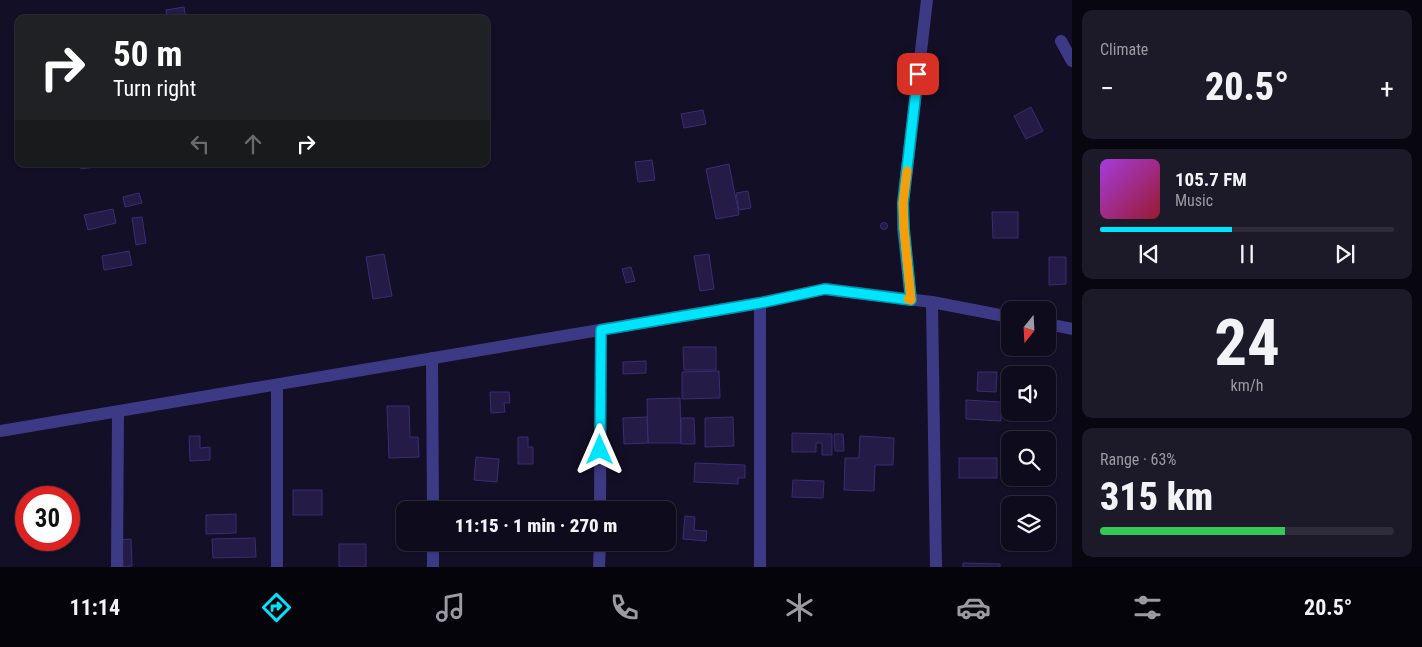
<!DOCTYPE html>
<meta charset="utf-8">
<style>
body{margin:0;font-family:"Roboto Condensed",sans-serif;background:#1c1929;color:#f1f3f6;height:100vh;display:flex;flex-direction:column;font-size:19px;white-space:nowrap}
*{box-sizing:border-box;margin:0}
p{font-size:16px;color:#9b9ba3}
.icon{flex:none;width:28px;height:28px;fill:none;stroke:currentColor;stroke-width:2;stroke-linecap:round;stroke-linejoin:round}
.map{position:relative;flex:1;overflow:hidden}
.panel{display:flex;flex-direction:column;gap:10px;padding:10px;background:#08060f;width:350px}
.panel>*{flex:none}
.hud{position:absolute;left:15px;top:15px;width:475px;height:152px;border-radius:10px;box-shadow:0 1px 4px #0004,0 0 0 1px #2e2b3b;background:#202124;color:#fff;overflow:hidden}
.needle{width:32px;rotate:198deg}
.fabs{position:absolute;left:1001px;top:301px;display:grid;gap:10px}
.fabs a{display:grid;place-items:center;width:55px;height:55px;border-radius:10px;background:#0e0b1c;box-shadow:0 1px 4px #0004,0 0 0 1px #2e2b3b;font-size:25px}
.speed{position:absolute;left:15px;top:486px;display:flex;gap:10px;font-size:25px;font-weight:700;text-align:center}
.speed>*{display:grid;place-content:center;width:65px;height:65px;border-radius:50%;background:#0e0b1c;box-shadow:0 1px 4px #0004,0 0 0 1px #2e2b3b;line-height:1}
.speed .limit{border:8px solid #d22;background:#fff;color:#111}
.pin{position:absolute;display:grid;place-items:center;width:42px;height:42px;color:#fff;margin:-21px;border-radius:10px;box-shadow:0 2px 8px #0006}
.me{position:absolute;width:55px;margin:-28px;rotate:0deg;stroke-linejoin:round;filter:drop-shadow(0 0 4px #0008)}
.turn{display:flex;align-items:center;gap:18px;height:105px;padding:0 15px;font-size:22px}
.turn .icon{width:65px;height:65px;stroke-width:2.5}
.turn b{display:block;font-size:35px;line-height:42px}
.lanes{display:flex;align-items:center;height:48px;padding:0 15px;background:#0003;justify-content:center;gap:25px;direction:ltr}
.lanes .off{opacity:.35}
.big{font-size:38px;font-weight:800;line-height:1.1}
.panel .card{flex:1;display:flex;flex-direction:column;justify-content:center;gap:8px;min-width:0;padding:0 18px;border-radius:10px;background:#1c1929}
.panel .dial{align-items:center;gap:0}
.dial b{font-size:65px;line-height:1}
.song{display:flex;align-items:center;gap:15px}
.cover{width:60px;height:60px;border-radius:8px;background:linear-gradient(135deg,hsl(280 70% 55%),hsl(350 70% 35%))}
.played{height:5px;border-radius:2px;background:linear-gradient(90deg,#00e5ff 45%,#2e2b3b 45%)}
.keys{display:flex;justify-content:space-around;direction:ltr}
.heat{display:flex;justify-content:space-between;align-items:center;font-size:28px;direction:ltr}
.charge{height:8px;border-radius:4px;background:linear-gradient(90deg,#34c759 63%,#2e2b3b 0)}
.trip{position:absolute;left:396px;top:501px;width:280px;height:50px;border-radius:10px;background:#0e0b1c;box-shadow:0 1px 4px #0004,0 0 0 1px #2e2b3b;font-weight:800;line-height:50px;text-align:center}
.dock{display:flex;height:80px;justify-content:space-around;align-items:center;background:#06040b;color:#9b9ba3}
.dock .icon{width:35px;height:35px}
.dock .active{color:#00e5ff}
.dock b{font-size:22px;color:#f1f3f6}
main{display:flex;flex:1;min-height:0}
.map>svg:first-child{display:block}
</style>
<main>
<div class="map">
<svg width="1072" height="567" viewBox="0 0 1072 567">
<rect width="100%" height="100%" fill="#130f26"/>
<g fill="#241b47" stroke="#3b2d73">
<polygon points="184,7 186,19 167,19 166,10"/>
<polygon points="1031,107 1043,131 1026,139 1014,116"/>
<polygon points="703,110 706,124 684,128 681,114"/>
<polygon points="652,160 655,180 638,182 635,162"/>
<polygon points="80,164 118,164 81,169"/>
<polygon points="729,164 739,215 716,219 706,169"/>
<polygon points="748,191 751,208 739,210 736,193"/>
<polygon points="139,193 142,203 125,207 123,197"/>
<polygon points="113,209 116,223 88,230 84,215"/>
<polygon points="992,212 1018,212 1018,238 993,238"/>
<polygon points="142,217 146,243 136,245 132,218"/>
<circle cx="884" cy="226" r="3.5"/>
<polygon points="129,251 132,265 104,270 102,256"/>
<polygon points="384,254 392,296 373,299 366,257"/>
<polygon points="709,254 714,289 700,291 694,256"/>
<polygon points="1049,257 1066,257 1066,284 1049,285"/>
<polygon points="631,267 635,281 626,283 622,269"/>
<polygon points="683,347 716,347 716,370 684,370"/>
<polygon points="646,361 646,373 623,374 623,362"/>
<polygon points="719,371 720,398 682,399 682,372"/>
<polygon points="978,372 997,372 996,392 977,391"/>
<polygon points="490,392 509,392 510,403 504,403 505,412 491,413"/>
<polygon points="680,398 681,443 648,443 647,399"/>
<polygon points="966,400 1001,402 1001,421 966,419"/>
<polygon points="387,406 409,406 410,437 418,437 419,457 389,458"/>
<polygon points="647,417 648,443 624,444 623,418"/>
<polygon points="733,417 734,446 705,447 705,418"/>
<polygon points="681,418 694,418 695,444 681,444"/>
<polygon points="792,433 832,434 832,455 822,455 822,443 816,443 816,452 792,452"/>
<polygon points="834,434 843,434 844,451 835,451"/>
<polygon points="189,436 200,436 200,448 210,447 210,460 190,461"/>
<polygon points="860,436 894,438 893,465 875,465 874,491 844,490 845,458 859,458"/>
<polygon points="518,437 528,437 528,447 533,447 533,464 518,464"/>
<polygon points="476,457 499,459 497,482 474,480"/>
<rect x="959" y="458" width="38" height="20"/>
<polygon points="695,463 745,465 745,478 738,478 738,484 694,482"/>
<polygon points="793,480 824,481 823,498 792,497"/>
<rect x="293" y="490" width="29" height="25"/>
<polygon points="646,503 671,505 669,521 668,520 668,510 646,510"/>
<rect x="499" y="509" width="23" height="1"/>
<polygon points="236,514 236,533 206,534 206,515"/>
<polygon points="685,516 695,517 694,530 707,531 706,541 683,539"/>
<polygon points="255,538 256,557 213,558 212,539"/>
<polygon points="131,539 132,566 123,567 122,540"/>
<rect x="339" y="544" width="27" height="23"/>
<polygon points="963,563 1000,564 1000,567 963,567"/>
</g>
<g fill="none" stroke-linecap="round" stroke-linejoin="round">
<g stroke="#3d3a85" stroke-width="12">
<polyline points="1061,41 1072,61"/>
<polyline points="911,300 903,229 903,203 927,0"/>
<polyline points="932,302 936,567"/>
<polyline points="1048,324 1072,329"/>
<polyline points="432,358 433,510"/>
<polyline points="0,431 760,303 825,289 932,302 1010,317"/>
<polyline points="600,510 601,330"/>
<polyline points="433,542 433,567"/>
<polyline points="117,567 118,412"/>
<polyline points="277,567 277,385"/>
<polyline points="599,567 600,542"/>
<polyline points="760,567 760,303"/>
</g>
</g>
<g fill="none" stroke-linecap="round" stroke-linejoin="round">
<g stroke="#0095a6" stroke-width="12">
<polyline id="route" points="600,450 601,330 760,303 825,289 911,300 904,229 903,203 918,74"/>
</g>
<use href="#route" stroke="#00e5ff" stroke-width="9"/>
<polyline stroke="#f59e0b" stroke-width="9" points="907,171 903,203 904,229 911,300 908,299"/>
</g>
</svg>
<div class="fabs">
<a><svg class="needle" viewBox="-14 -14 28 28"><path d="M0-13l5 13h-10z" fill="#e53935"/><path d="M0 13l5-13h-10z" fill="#9b9ba3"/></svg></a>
<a><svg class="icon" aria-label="sound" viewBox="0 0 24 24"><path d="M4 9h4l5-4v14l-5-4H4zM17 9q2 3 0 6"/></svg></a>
<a><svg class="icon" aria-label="search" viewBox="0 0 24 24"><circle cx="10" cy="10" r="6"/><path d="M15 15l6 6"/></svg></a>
<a><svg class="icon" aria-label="layers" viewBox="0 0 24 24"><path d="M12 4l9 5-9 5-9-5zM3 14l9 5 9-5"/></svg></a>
</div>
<div class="speed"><div class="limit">30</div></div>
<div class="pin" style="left:918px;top:74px;background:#d93025"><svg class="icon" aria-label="arrive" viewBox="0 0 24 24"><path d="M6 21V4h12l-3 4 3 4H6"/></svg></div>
<svg class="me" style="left:600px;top:450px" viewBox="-20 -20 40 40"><path d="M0-17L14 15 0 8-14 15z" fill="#00e5ff" stroke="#fff" stroke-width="4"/></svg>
<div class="trip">11:15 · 1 min · 270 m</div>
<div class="hud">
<div class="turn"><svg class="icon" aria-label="right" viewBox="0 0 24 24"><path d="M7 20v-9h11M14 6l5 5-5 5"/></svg><div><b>50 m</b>Turn right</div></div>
<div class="lanes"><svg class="icon off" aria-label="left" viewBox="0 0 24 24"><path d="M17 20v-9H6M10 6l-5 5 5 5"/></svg><svg class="icon off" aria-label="ahead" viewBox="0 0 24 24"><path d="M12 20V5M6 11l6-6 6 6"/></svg><svg class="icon" aria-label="right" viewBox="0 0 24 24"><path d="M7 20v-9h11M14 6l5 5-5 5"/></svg></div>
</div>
</div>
<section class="panel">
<div class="card"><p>Climate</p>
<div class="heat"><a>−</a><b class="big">20.5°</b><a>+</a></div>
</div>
<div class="card">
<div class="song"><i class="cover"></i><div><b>105.7 FM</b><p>Music</p></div></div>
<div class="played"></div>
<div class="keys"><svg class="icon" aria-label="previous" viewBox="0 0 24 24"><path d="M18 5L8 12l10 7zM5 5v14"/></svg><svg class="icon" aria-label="pause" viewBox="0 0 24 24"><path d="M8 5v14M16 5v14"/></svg><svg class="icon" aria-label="next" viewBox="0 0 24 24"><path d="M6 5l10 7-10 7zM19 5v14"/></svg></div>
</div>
<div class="card dial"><b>24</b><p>km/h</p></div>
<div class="card"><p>Range · 63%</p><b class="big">315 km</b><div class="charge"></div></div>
</section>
</main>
<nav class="dock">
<b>11:14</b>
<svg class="icon active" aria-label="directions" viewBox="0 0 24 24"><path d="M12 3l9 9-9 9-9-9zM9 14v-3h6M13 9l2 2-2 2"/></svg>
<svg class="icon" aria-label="music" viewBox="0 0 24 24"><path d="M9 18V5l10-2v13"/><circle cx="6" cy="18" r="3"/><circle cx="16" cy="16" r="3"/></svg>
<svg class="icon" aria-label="phone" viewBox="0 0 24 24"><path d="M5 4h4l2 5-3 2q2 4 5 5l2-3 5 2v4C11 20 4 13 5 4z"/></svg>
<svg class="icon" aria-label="climate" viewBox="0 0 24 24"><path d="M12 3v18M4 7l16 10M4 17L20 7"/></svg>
<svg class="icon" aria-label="car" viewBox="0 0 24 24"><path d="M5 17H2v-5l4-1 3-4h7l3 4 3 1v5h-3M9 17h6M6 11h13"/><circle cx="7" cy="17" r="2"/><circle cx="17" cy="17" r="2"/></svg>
<svg class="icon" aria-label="filters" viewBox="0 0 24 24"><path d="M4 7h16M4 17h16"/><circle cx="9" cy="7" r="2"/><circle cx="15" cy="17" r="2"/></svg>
<b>20.5°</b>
</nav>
